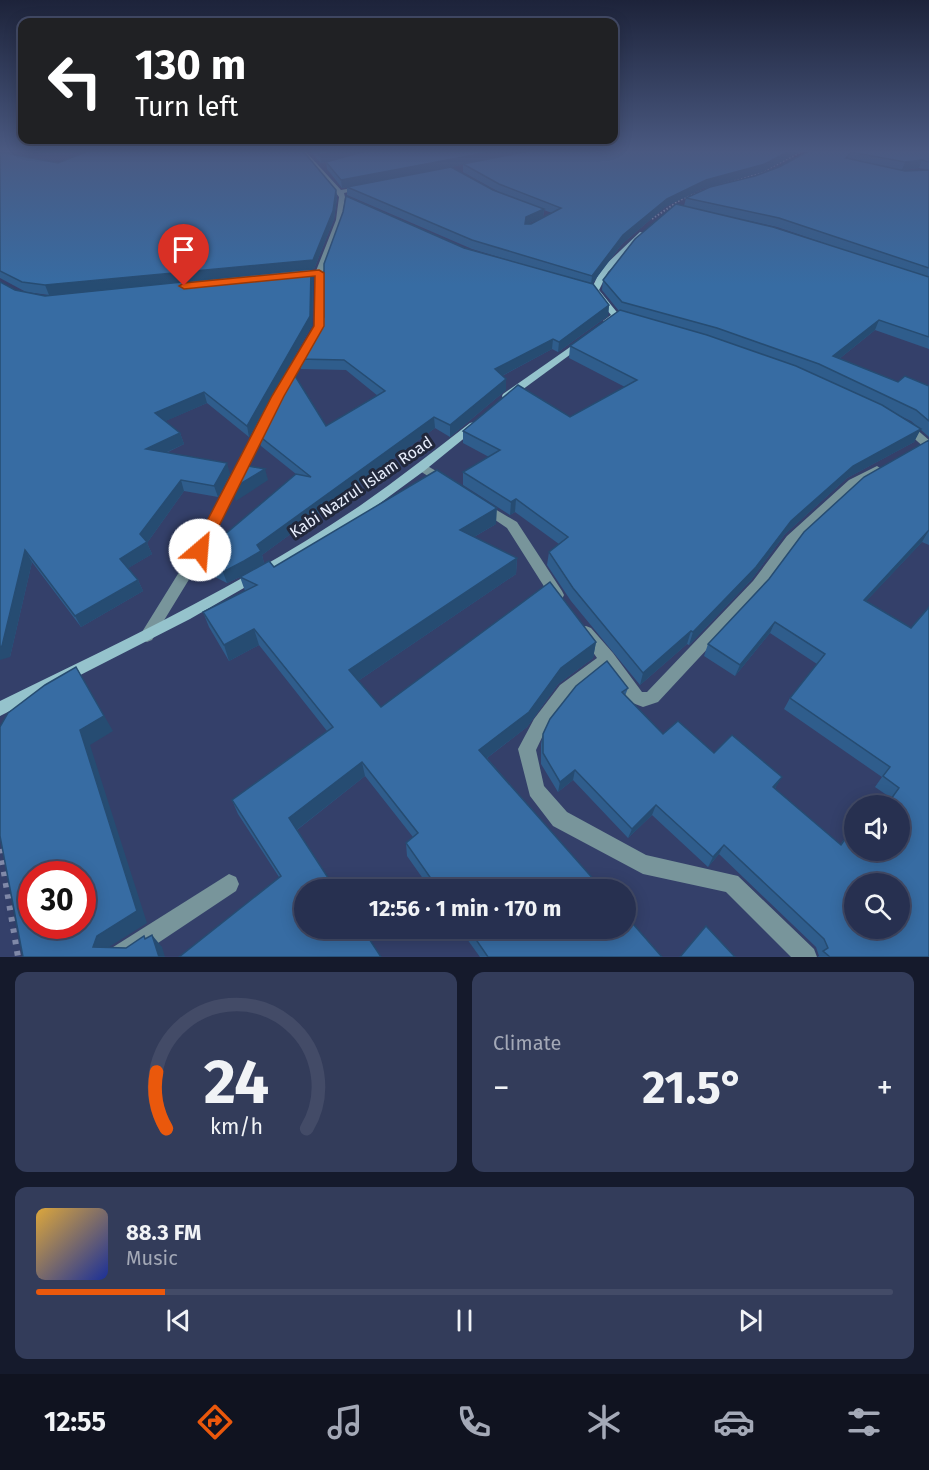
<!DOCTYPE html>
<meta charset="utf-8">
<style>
body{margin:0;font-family:"Fira Sans",sans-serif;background:#333c5a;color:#f1f3f6;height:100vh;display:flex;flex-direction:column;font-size:22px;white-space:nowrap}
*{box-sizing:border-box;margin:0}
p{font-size:20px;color:#a4a9b7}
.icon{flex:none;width:33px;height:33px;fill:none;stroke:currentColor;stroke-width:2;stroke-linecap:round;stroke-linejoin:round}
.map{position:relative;height:957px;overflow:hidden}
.panel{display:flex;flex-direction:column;gap:15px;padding:15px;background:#151a2c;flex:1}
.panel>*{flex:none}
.hud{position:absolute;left:18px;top:18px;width:600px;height:126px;border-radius:12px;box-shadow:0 3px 15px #0003,0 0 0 2px #434b67;background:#202124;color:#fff;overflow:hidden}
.tools{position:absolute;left:844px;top:795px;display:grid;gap:12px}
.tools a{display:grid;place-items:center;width:66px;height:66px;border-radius:50%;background:#273050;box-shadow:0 3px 15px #0003,0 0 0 2px #434b67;font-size:30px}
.speed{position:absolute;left:18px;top:861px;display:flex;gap:12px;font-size:30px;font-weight:700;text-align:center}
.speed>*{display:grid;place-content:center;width:78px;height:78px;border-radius:50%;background:#273050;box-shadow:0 3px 15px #0003,0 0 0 2px #434b67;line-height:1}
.speed .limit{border:9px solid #d22;background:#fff;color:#111}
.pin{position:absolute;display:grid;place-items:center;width:51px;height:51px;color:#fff;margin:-62px -26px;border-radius:50% 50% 50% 0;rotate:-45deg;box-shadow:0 0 6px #0007}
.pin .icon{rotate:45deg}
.me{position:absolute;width:66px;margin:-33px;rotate:27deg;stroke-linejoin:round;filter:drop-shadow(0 0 4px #0008)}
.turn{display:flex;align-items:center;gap:21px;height:126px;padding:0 18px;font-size:27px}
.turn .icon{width:78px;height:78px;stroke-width:2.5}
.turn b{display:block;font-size:42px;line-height:51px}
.big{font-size:45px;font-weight:700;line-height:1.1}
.panel .card{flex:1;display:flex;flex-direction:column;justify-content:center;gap:9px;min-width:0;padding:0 21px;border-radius:12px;background:#333c5a}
.panel .dial{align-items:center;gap:0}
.dial svg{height:156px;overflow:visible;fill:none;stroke:#434b67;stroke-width:7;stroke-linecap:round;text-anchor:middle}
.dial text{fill:#f1f3f6;stroke:none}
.song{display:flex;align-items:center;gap:18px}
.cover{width:72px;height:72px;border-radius:9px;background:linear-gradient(135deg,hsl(40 70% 55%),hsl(230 70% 35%))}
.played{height:6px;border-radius:3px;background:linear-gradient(90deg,#ea580c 15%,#434b67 15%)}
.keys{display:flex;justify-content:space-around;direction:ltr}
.heat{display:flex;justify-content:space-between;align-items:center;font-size:33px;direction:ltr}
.panel .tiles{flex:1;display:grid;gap:15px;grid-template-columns:1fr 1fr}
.card:last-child{grid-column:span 2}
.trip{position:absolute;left:294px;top:879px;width:342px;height:60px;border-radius:30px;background:#273050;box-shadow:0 3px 15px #0003,0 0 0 2px #434b67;font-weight:700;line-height:60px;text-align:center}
.menu{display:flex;height:96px;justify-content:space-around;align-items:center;background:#101320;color:#a4a9b7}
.menu .icon{width:42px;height:42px}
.menu .on{color:#ea580c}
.menu b{font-size:27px;color:#f1f3f6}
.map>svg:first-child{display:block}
</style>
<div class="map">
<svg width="929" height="957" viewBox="0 0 929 957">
<rect width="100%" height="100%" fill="#34406a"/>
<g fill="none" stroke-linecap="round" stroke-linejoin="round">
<polygon fill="#440f41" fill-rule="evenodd" points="780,151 807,151 850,162 853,165 845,170 782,154"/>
<g stroke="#8089a8" stroke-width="2" stroke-dasharray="1.5 2" stroke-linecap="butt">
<polyline points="721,185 758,174 803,151"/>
<polyline points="652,219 680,200 710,188"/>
</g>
<polyline stroke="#8089a8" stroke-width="6" stroke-dasharray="4.5 7" stroke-linecap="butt" points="0,849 18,957"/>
<g fill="#78959b" fill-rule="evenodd">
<polygon points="298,151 305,151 307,153 341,190 363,186 366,188 344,193 345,197 342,220 323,273 324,326 283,396 207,550 152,640 147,642 142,640 139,636 142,632 194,548 273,396 314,326 315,276 296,277 292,275 296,273 316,271 336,220 339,197 328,182"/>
<polygon points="905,422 909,423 929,440 929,450 925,448 901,427 900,425 901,423"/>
<polygon points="424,464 450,479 452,482 450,485 442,485 420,471 418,468 420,465"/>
<polygon points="877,466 883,470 881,473 857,486 797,542 763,589 658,702 643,707 630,702 605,669 572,695 546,729 536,750 544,786 567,812 646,855 738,876 814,949 817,957 791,957 726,892 643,874 553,826 530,796 518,749 534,719 560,685 597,658 579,632 581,628 586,626 591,628 613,653 642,692 647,692 753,581 787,536 849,480"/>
<polygon points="483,502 517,522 562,591 564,595 562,599 557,601 552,599 507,528 479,509 477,506"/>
<polygon points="229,874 236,877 239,884 236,891 137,957 107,957 110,949"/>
</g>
<g fill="#95c3cc" fill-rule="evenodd">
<polygon points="640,232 647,234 608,272 599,290 620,316 609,325 603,325 603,321 611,315 591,290 601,269"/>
<polygon points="583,338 586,339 586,343 511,398 503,398 502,396 503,394"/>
<path d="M474 422 478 423 479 425 478 427 424 471 368 512 310 550 190 619 0 716V701C123 641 248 582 361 505 398 479 434 451 470 423Z"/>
</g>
</g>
<g fill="#2f5d8c" fill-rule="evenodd">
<polygon points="309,151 365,151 321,163"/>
<path d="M366 151 763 172 704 188 665 207 622 244 592 284 609 305 608 316 558 352 552 349 502 376 506 390 450 437 435 428 262 555 264 563 251 571 496 524 474 537 517 558 516 574 358 681 381 707 596 642 593 658 558 684 527 727 487 758 603 890H431L407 856 406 843 413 837 365 776 297 830 336 890 279 877 238 814 232 800 327 731 259 645 229 661 209 627 203 612 245 591 240 577 244 575 227 583 201 570 197 558 296 474 261 446 258 435 326 426 378 396 346 370 301 369 299 359 464 248 525 265 472 249 347 195V187L374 182 342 188 327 169 326 162ZM463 164V172L499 192 493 190 451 167 464 164ZM544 210 552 213 531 224H527L543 217Z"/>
<path d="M809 151H929V170L919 168 902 170 905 171 929 170V349L875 330 839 359 898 382 929 386V437L920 429 914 442 847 478 785 534 751 580 689 645 687 644 640 685 571 601 547 565 549 552 559 544 515 512 510 515 463 485V472L489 457 463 443V431L570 417 625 387 569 358 570 346 619 311 602 290 603 280 684 206 686 198 755 176 779 167ZM718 214 777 227 827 244ZM896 414 911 421 919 428Z"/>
<polygon points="0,152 58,163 336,190 337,198 334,219 314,269 49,295 26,292 0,278"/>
<polygon points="313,278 312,325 249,437 207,403 165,421 180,433 184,444 166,453 230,474 218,497 184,491 147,543 152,554 128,568 138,580 143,591 81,627 32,562 10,657 15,290 45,296"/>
<polygon points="929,440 929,545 922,542 866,601 929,957 817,957 819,956 816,947 719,854 708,867 652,815 628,838 573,780 558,792 541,764 541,744 543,734 628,688 625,696 663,734 714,753 776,787 774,789 840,845 855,824 855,850 900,806 885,806 891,798 875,787 882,777 784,709 790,698 817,664 770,633 735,676 704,656 708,644"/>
<polygon points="459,928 626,928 662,957 480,957"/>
</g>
<g fill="#264c72">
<polygon points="336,151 365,151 321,163 320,155"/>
<polygon points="495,151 533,151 342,188 341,180"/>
<polygon points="789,151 801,151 763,172 704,188 665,207 622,244 591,285 592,276 623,235 667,199 706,180"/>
<polygon points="922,160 919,168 902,170 905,162"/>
<polygon points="336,190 337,198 334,219 314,269 49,295 45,285"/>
<polygon points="544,209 543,217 525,225 526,217"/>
<polygon points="311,269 313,278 312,325 249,437 247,426"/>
<polygon points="609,305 608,316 558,352 559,342"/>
<polygon points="879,320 875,330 829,367 833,356"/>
<polygon points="553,339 552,349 494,380 495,369"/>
<polygon points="506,379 506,390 450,437 450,425"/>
<polygon points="204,392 207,403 159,424 155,413"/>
<polygon points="434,417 435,428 262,555 264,563 248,573 227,583 223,572 257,545"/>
<polygon points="921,429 914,442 847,478 785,534 751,580 689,645 693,632 791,521 853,466"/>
<polygon points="180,433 184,444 150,460 146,449"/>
<polygon points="227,463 230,474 218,497 214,486"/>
<polygon points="265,469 268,480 236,501 232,489"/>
<polygon points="181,480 184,491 147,543 152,554 125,570 120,559 140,534"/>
<polygon points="516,499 515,512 510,515 511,502"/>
<polygon points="497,508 496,524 460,545 460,530"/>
<polygon points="929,530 922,542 857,611 864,600"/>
<polygon points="25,550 32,562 10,657 0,660 0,647"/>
<polygon points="517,558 516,574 352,685 349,670"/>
<polygon points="138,580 143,591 81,627 75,616"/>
<polygon points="775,622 770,633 735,676 740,665"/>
<polygon points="254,629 259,645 229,661 224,645"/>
<polygon points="691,631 687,644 640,685 643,673"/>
<polygon points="596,642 593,658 558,684 527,727 479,764 479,750 561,668"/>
<polygon points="76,667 113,731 90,745 147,923 109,947 93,947"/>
<polygon points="362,762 365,776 294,832 289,818"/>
<polygon points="575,770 573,780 558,792 560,782"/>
<polygon points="782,777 776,787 766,797 773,787"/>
<polygon points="656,805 652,815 628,838 632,829"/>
<polygon points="724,845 719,854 708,867 713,857"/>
<polygon points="152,935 162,947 165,957 159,957"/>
</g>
<g fill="#376ca3" stroke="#264c72" stroke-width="1.5" fill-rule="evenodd">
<polygon points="88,151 303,151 336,190 333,211 313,260 45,285 22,282 0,271 0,152 58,163"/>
<polygon points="315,151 336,151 320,155"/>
<polygon points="366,151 495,151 341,180 326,162"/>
<polygon points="529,151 789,151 765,164 706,180 667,199 623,235 592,276 472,240 347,187 451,167 493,190 544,209 526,217 525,224 531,224 561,208 499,184 463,164"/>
<polygon points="809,151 929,151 929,162 922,160 905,162 851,152 846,158 905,171 929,170 929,268 779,218 686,198 710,187 755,176 779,167"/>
<polygon points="346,196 464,248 593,284 609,305 559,342 553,339 495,369 506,379 450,425 434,417 257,545 261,551 244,561 223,572 197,558 296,474 311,477 258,435 292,371 326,426 385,391 344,360 299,359 324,317 324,264 343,212"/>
<polygon points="676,204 773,227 929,277 929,337 879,320 833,356 898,382 905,376 929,386 929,421 916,410 819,364 717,328 622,302 603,280 635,239"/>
<polygon points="311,269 310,316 247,426 204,392 155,413 180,433 146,449 227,463 214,486 181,480 140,534 147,542 120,559 138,580 75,616 25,550 2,646 0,647 0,282 15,290 45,296"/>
<polygon points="620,310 707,335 796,366 882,405 921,429 853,466 791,521 756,567 693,632 691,631 643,673 573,588 549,552 568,537 516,499 511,502 463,472 500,450 463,431 518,385 570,417 637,380 570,346"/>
<path d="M929 440V530L864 600 911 628 929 607V957H830L823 951 828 948 824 939 724 845 713 857 656 805 632 829 575 770 560 782 543 753V734L550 719 576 686 607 661 628 688 622 692 663 734 678 721 714 753 732 735 782 777 773 787 841 845 855 825V850H900V806H886L899 788 883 776 890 767 790 698 825 654 775 622 740 665 708 644 769 579 804 532 864 477ZM855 884H900V928H855Z"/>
<polygon points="243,465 265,469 232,489"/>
<polygon points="437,470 497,508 460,530 517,558 349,670 381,707 550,582 596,642 561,668 529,712 479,750 603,890 439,890 406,843 418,833 362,762 289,818 336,890 304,890 304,928 362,928 381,957 179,957 281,876 232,800 333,727 254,629 224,645 203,612 257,585 240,577 269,561 274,567"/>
<path d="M76 667 104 716 80 730 137 911 97 936 93 947 126 948 144 936 145 939 152 935 159 957H23L0 836V727L8 713 45 685ZM32 874H82V926H32Z"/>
<polygon points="626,916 662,957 488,957 468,928 626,928"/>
<polygon points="706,926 735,957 680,957"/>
</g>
<linearGradient id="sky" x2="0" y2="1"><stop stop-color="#1d233a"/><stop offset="0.53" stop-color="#4a5981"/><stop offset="1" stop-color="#4a5981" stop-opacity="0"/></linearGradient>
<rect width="929" height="285" fill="url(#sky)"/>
<polygon fill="#ea580c" stroke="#983908" stroke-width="1.5" points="319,270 324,273 324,326 284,396 205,554 194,554 192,550 272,396 314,326 315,276 184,289 179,286 184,283"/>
<g text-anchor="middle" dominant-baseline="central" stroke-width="6" stroke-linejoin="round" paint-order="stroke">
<g font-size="16" fill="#e7edfc" stroke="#22283b">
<text transform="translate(361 487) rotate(-34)">Kabi Nazrul Islam Road</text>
</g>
</g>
</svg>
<div class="tools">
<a><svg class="icon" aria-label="sound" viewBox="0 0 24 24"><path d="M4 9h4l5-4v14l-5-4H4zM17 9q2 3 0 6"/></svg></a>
<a><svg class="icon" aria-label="search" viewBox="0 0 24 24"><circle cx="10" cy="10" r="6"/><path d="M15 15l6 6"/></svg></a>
</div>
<div class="speed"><div class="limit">30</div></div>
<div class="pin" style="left:184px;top:286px;background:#d93025"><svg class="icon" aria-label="arrive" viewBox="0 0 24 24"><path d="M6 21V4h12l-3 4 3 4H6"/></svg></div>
<svg class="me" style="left:200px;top:550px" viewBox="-20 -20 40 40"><circle r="19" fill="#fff"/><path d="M0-13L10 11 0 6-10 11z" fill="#ea580c"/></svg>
<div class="trip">12:56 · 1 min · 170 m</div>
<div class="hud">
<div class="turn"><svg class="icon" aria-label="left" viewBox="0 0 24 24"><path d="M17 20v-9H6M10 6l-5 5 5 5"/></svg><div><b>130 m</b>Turn left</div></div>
</div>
</div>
<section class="panel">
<div class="tiles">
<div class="card dial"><svg viewBox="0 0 100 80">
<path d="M14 69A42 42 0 1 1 86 69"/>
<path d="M14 69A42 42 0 0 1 9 40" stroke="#ea580c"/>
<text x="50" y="56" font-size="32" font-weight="700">24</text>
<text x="50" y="72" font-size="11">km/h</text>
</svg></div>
<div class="card"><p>Climate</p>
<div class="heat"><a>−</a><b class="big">21.5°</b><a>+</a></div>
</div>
<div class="card">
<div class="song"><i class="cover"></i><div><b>88.3 FM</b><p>Music</p></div></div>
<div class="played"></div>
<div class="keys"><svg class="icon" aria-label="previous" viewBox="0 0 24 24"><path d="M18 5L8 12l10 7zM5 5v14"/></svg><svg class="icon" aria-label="pause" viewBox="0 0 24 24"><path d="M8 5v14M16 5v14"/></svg><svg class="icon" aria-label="next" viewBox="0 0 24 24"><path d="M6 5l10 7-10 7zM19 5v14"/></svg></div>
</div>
</div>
</section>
<nav class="menu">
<b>12:55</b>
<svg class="icon on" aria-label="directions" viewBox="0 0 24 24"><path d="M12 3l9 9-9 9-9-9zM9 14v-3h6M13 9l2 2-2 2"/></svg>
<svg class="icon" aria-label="music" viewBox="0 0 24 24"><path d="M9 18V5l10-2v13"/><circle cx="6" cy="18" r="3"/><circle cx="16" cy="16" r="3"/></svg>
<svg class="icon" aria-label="phone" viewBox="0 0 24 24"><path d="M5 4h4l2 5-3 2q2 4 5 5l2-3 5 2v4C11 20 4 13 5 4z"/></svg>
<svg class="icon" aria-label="climate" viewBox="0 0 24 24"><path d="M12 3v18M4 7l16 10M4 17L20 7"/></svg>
<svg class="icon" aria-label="car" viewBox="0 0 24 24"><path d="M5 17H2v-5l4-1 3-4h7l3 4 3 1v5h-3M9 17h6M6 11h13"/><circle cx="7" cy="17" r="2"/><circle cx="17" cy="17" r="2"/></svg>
<svg class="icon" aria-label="filters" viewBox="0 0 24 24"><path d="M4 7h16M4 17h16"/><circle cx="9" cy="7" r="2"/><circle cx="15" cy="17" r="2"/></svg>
</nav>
